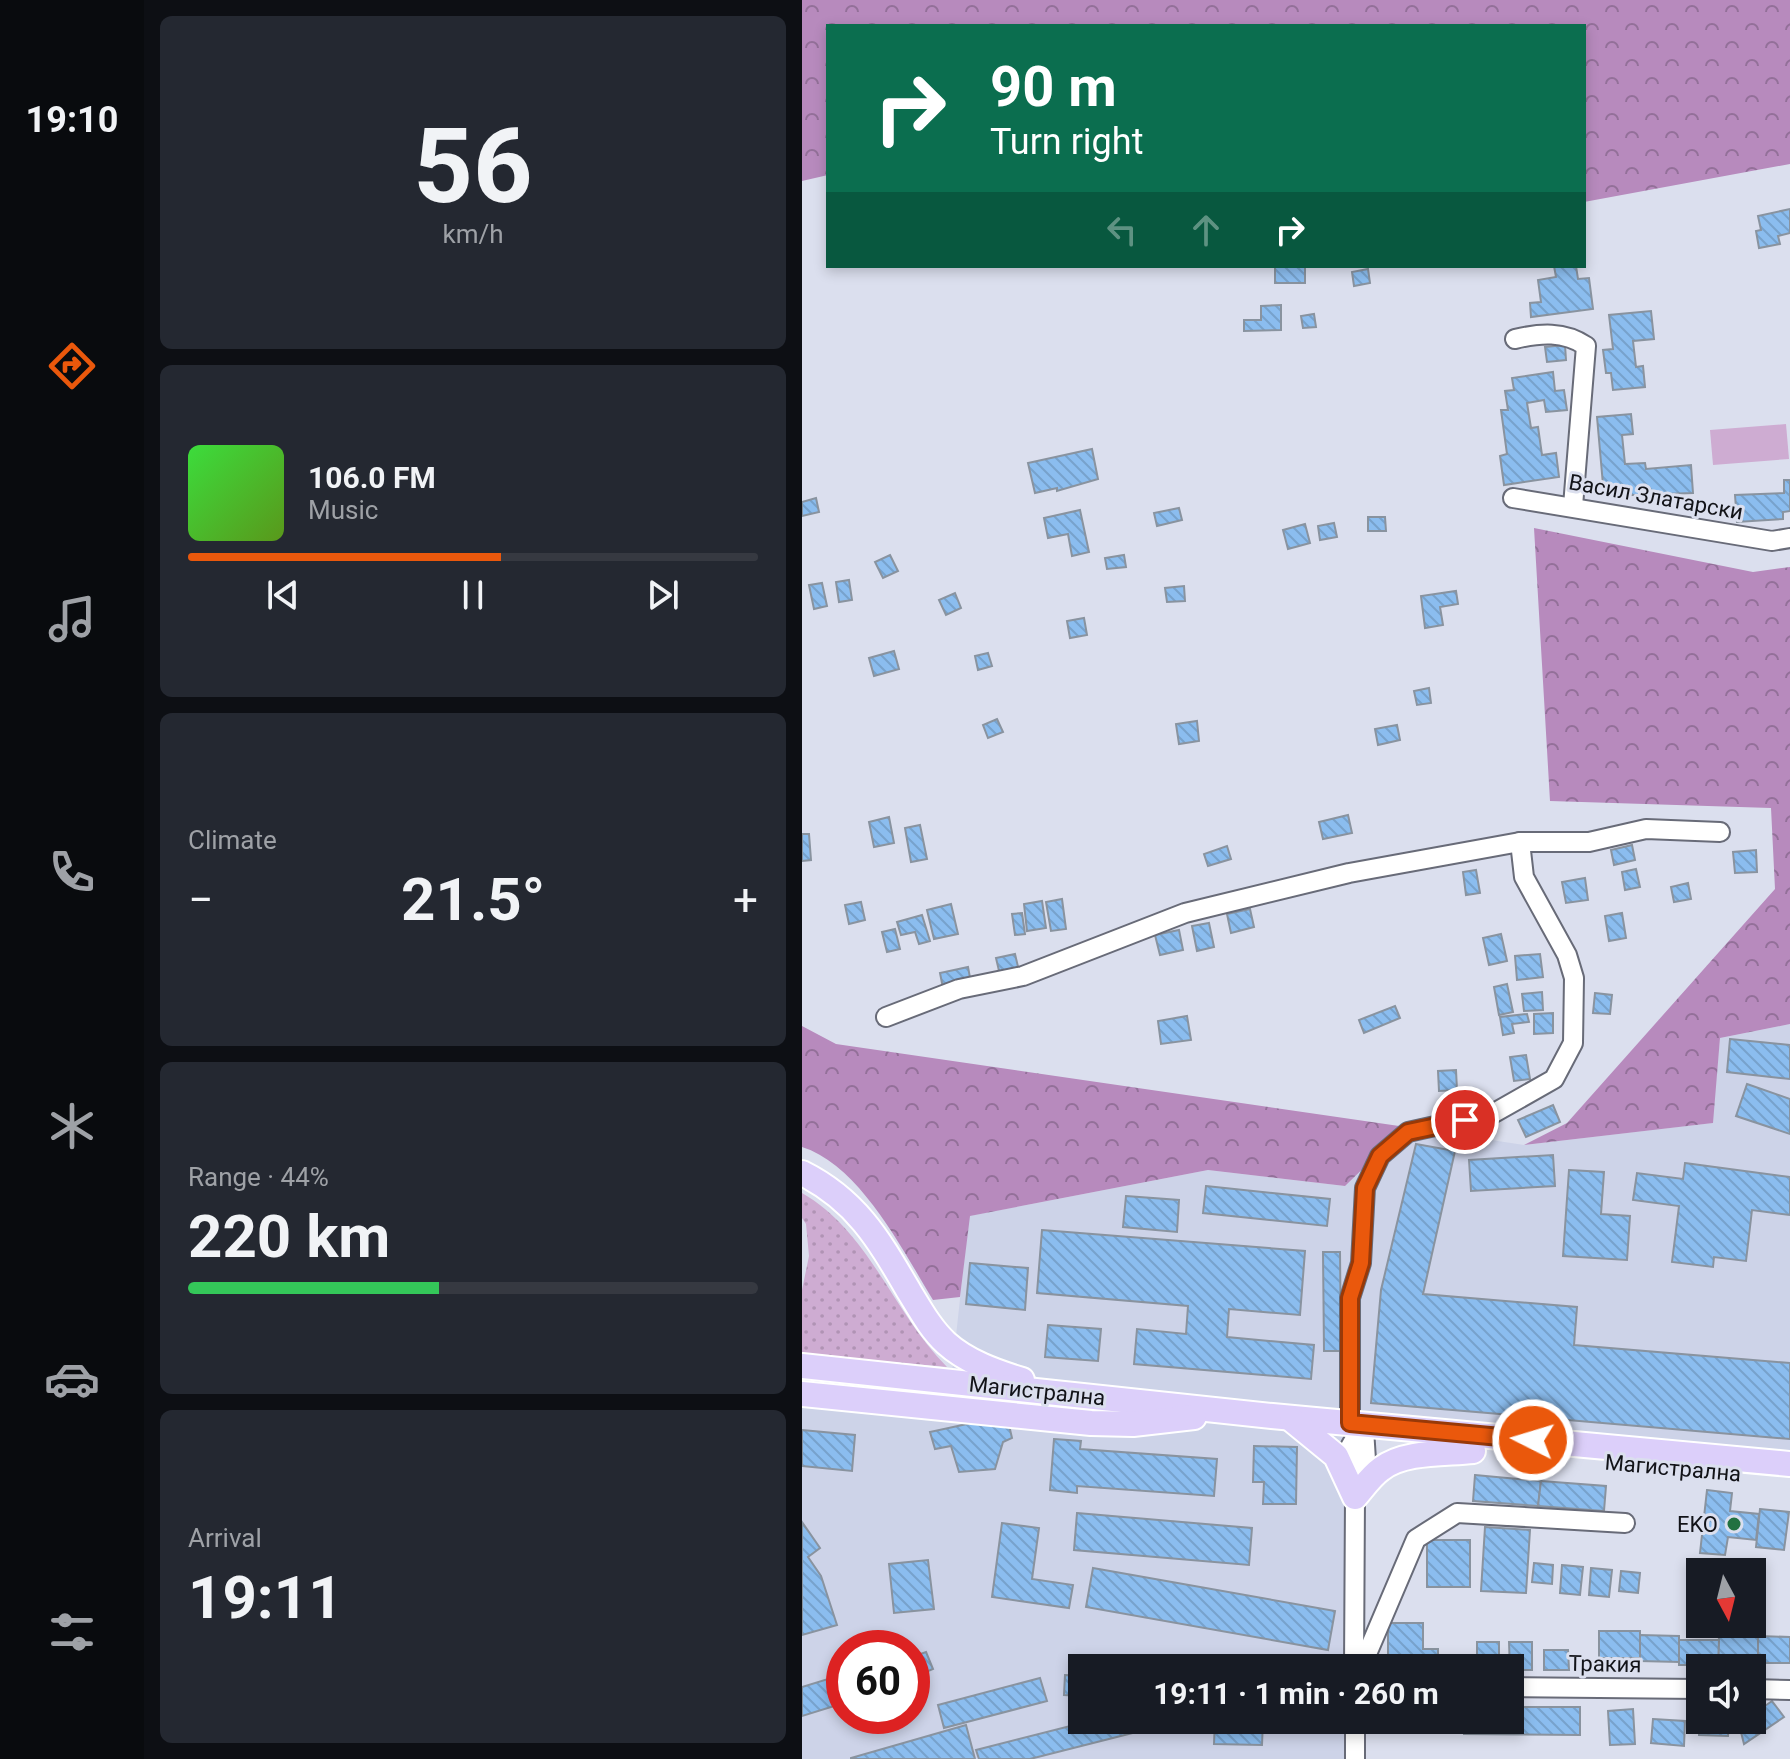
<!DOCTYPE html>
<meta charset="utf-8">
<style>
body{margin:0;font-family:Roboto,sans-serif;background:#242831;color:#f1f3f6;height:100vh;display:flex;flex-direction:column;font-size:30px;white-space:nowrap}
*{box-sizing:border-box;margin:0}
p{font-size:26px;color:#9ea1a6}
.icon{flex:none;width:44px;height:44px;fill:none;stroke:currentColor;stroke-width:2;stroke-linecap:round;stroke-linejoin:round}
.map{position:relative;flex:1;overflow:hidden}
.sheet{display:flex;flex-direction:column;gap:16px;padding:16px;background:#0d0f14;width:658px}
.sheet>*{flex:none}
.top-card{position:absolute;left:24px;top:24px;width:760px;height:244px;border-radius:0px;box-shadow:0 4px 12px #0003;background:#0b6e4f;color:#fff;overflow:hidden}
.needle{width:52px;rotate:173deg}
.controls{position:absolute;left:884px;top:1558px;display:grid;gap:16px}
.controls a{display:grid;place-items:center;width:80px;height:80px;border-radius:0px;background:#171b24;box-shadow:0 4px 12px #0003;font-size:40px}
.speed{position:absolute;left:24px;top:1630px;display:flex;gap:16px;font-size:40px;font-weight:700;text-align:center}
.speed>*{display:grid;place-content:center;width:104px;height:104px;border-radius:50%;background:#171b24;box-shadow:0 4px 12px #0003;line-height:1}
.speed .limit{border:12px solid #d22;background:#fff;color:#111}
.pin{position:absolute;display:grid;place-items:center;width:68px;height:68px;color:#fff;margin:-34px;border:4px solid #fff;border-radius:50%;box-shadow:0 2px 8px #0007}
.me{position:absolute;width:88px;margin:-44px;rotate:275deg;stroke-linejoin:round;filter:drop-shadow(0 0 6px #0008)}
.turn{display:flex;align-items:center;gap:28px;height:168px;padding:0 32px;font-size:36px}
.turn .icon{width:104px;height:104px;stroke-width:2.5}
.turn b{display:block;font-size:56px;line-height:68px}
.lanes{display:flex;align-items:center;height:76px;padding:0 32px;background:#0003;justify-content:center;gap:40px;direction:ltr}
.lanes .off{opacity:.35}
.big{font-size:60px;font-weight:700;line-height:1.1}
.sheet .card{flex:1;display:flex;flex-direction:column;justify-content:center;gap:12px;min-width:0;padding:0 28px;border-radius:12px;background:#242831}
.sheet .dial{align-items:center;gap:0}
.dial b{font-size:104px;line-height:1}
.song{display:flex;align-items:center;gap:24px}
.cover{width:96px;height:96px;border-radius:12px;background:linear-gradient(135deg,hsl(120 70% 55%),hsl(90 70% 35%))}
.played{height:8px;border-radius:4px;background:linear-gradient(90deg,#ea580c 55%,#363941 55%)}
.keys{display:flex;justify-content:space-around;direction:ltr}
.heat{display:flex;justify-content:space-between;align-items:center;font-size:44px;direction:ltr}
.charge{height:12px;border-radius:6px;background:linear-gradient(90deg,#34c759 44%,#363941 0)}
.trip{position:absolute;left:266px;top:1654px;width:456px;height:80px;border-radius:0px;background:#171b24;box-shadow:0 4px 12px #0003;font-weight:700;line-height:80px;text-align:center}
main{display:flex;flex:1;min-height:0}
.dock{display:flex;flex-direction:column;width:144px;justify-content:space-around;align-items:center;background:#090b0e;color:#9ea1a6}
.dock .icon{width:56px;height:56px}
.dock .on{color:#ea580c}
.dock b{font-size:36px;color:#f1f3f6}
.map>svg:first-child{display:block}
</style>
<main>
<nav class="dock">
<b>19:10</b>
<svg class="icon on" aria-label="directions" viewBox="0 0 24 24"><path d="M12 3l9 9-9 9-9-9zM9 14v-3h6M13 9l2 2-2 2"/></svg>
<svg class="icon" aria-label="music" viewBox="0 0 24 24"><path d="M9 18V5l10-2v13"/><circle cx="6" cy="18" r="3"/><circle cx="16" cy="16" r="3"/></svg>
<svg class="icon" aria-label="phone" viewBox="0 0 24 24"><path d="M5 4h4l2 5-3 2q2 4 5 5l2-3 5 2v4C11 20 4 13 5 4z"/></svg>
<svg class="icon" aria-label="climate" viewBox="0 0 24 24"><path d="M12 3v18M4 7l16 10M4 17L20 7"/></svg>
<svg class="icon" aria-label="car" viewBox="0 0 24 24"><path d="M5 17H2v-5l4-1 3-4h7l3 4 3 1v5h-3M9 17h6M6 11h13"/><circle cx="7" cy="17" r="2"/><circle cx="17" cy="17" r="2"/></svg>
<svg class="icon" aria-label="filters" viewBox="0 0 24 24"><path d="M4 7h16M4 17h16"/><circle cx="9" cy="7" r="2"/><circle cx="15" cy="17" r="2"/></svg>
</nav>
<section class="sheet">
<div class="card dial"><b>56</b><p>km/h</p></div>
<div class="card">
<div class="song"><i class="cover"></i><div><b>106.0 FM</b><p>Music</p></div></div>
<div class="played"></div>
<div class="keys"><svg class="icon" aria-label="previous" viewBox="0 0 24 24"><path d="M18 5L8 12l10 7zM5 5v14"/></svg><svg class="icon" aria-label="pause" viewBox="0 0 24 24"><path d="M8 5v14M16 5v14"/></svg><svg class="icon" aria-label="next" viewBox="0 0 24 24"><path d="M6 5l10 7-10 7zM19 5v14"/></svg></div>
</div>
<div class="card"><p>Climate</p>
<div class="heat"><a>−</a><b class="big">21.5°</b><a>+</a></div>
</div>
<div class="card"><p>Range · 44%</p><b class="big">220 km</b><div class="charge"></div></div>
<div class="card"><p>Arrival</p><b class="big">19:11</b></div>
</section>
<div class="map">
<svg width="988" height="1759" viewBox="0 0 988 1759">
<defs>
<pattern id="grass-dots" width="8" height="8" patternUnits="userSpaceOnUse" patternTransform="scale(2)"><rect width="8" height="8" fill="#ceacd2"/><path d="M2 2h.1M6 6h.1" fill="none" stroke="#b093b4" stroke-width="1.8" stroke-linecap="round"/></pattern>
<pattern id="forest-crowns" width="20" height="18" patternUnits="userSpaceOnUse" patternTransform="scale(2)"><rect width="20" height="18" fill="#b78abd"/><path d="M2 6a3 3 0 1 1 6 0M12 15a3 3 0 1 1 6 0" fill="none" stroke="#937099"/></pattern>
<pattern id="building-back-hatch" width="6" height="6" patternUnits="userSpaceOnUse" patternTransform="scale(2)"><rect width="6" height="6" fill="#8bbdef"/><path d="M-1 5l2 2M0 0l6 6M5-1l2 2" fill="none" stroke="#77a2cc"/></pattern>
</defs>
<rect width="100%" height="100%" fill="#dbdfee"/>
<path fill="#cdd3e8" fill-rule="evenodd" d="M988 1024V1459L555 1415 545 1668H280V1720H543L542 1759H0V1366L149 1382 167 1216 406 1170 543 1186 604 1127 722 1145 910 1123 918 1038ZM42 1648H110V1716H42Z"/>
<g fill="url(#grass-dots)">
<path d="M0 1193C68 1232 91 1313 145 1367L0 1354V1290L7 1256 4 1224 0 1218Z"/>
<polygon points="577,1720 647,1720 647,1733 577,1732"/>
</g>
<g fill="url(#forest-crowns)">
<polygon points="0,0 988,0 988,164 782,202 782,26 26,26 26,175 0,181"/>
<polygon points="732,528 951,572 988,567 988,1024 918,1038 911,1123 722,1145 765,1123 973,889 969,808 748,801"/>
<path d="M0 1026 34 1044 604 1127 543 1186 406 1170 168 1216 158 1297 131 1300C101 1251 58 1165 0 1147Z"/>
</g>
<polygon fill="#ceacd2" points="984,424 987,459 911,465 908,430"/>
<g fill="url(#building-back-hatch)" stroke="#89939f" stroke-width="2">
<polygon points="988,209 988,233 976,236 978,244 957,248 954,231 959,230 956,216"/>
<rect x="473" y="266" width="30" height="17"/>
<polygon points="752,266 774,266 776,279 787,278 791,309 729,317 728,303 739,302 736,280 754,277"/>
<polygon points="566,269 568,283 552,286 550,272"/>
<polygon points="479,305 479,330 442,331 442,320 459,320 459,306"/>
<polygon points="849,311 852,339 831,341 834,367 841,366 843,387 811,390 809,373 804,373 801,350 811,349 807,315"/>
<polygon points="512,314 514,327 501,328 499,316"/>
<polygon points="763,345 764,360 745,362 743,347"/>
<polygon points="751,372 753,391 762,390 765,410 744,412 742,400 725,403 729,428 736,427 740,455 754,453 757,477 702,485 698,456 705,454 699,410 706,410 703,391 712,390 710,378"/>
<polygon points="829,414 831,434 820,435 823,464 843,463 844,469 889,465 891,493 802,496 795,417"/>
<polygon points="290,449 296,479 255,491 255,488 233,493 226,463"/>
<polygon points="982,480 988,480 988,511 981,512 981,519 935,522 933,495 982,493"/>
<polygon points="14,498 17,512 0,516 0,502"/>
<polygon points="377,508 380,520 355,526 352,513"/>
<polygon points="278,510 287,552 270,556 266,534 246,538 242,518"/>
<polygon points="566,517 583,517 584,531 566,531"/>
<polygon points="532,523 535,537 518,540 516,526"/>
<polygon points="503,524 508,543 486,549 481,530"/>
<polygon points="88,555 96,571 81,578 73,562"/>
<polygon points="322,555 324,567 305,569 303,558"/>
<polygon points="47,580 50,600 37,602 34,582"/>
<polygon points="20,583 25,606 12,609 7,585"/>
<polygon points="382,586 383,601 365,602 363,588"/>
<polygon points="654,591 656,604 638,607 641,625 623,628 619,596"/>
<polygon points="153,593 159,608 144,615 137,600"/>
<polygon points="282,618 285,635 268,638 265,621"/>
<polygon points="92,651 97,669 72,676 67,658"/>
<polygon points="186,653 190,666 176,670 173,656"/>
<polygon points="627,688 629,703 615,705 612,691"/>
<polygon points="195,719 201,732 186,738 181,725"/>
<polygon points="395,721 397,741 377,744 374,724"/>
<polygon points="595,725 598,740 576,745 573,729"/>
<polygon points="546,815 550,833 521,839 517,822"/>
<polygon points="87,817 92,843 72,847 67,822"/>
<polygon points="118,825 125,859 109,862 103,828"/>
<polygon points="0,834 7,834 9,860 0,861"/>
<polygon points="830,845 833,860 812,865 809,850"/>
<polygon points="425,846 429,859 406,866 402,854"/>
<polygon points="954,850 955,872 933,873 931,852"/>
<polygon points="834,869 838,887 823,890 820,872"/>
<polygon points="674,870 678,893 664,895 661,872"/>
<polygon points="783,878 786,900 764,903 760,882"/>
<polygon points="886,883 889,899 872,902 869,887"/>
<polygon points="260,899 264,929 249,931 244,902"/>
<polygon points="240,901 244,928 225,931 222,904"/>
<polygon points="59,902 63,920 47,924 43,905"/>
<polygon points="149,904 156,934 132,939 125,910"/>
<polygon points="448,909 452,927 429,933 425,914"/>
<polygon points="220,913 223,934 213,935 210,914"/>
<polygon points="820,913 824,938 807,941 803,916"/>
<polygon points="120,915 128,941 117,944 113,932 99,935 95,922"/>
<polygon points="407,923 412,947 395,951 390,926"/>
<polygon points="93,929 98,949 85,952 80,932"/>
<polygon points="377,930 381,950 358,955 353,935"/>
<polygon points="699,934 705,961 687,965 681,938"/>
<polygon points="213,954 217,971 198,975 194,958"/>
<polygon points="738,954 741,977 715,980 713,956"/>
<polygon points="166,967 169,983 141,988 138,973"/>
<polygon points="705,984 711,1012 697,1015 692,987"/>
<polygon points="740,992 741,1010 722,1011 720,994"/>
<polygon points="793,993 810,995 808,1014 791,1013"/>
<polygon points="593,1006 598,1018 562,1033 557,1020"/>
<polygon points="751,1013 751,1033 732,1034 732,1014"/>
<polygon points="725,1014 727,1022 710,1024 712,1033 701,1035 698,1017"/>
<polygon points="385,1016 389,1040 359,1044 356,1021"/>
<polygon points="928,1039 988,1045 988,1079 925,1072"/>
<polygon points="724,1055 728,1079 712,1081 708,1057"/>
<polygon points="654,1070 655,1090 637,1091 636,1071"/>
<polygon points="945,1084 988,1099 988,1134 934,1116"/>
<polygon points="751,1105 758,1122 724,1137 716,1120"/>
<polygon points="614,1144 653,1151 621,1294 775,1307 772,1345 988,1363 988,1439 569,1403 579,1290"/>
<polygon points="751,1155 753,1186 669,1191 667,1160"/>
<polygon points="883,1163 988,1177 988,1215 950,1210 944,1261 912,1257 911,1267 870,1262 877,1206 831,1200 835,1173 881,1179"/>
<polygon points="767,1170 802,1172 799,1214 828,1216 825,1260 761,1256"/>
<polygon points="404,1186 528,1199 525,1226 401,1213"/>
<polygon points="324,1196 377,1200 375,1232 321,1227"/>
<polygon points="240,1230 503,1251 498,1315 427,1309 425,1337 512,1345 509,1379 332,1364 335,1329 384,1334 386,1306 235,1293"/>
<polygon points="521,1252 538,1252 539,1351 522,1351"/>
<polygon points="168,1263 226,1268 223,1310 164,1304"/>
<polygon points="246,1325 299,1329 296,1361 243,1357"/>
<polygon points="188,1419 206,1421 210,1438 201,1442 193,1469 157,1472 149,1446 133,1449 128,1432"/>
<polygon points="0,1430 53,1435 50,1471 0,1466"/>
<polygon points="252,1439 279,1441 278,1449 415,1459 412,1496 275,1486 275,1493 248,1490"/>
<polygon points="452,1446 495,1447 494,1504 461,1504 462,1482 451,1482"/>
<polygon points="673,1475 739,1481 736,1506 671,1501"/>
<polygon points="739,1481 804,1486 802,1511 736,1506"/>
<polygon points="905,1490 930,1493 928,1511 957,1514 954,1540 926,1537 923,1555 898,1553"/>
<polygon points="958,1509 987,1512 982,1550 954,1547"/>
<polygon points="275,1513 450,1528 447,1565 272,1550"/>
<polygon points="0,1522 18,1548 6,1557 19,1576 35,1625 0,1635"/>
<polygon points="200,1523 237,1528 230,1579 271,1585 267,1608 190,1597"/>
<polygon points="683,1527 728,1530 724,1593 679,1591"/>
<rect x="625" y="1540" width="43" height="47"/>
<polygon points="126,1560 132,1609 92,1613 87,1564"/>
<polygon points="732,1563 751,1565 750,1584 730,1582"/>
<polygon points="760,1565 781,1567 778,1595 758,1593"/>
<polygon points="291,1568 533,1611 526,1650 284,1607"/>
<polygon points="789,1568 810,1570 807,1597 787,1595"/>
<polygon points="819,1571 838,1573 836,1593 817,1591"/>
<polygon points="586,1623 621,1623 621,1649 636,1649 636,1668 586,1668"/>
<rect x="797" y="1631" width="41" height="27"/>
<polygon points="838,1635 877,1636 877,1662 838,1661"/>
<polygon points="917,1636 956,1636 956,1663 916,1662"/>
<polygon points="956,1636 988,1637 988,1663 956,1663"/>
<polygon points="877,1640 917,1640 916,1665 877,1665"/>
<rect x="675" y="1642" width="22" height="26"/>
<polygon points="707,1642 730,1642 730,1670 708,1670"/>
<polygon points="742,1650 766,1650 767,1670 742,1670"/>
<polygon points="124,1652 131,1669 110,1678 110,1657"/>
<polygon points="42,1674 42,1703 0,1716 0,1687"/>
<polygon points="263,1675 280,1676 280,1696 262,1695"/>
<polygon points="238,1678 245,1701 142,1728 136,1705"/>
<polygon points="970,1701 982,1717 942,1744 937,1724 950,1720 950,1715"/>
<polygon points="708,1707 778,1707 778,1735 662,1734 662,1720 708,1720"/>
<polygon points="831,1709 833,1744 808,1745 806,1711"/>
<polygon points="897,1709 898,1720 927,1720 926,1736 897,1735"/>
<polygon points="851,1719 883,1721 882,1746 849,1743"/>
<polygon points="292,1720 382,1720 228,1759 177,1759 174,1750"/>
<polygon points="413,1720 461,1720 460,1745 412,1744"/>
<polygon points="164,1725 173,1759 49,1759 49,1758"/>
</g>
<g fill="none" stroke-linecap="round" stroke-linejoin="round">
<g stroke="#686b78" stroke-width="22">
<g id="minor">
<path d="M713 339C738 333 762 331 784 346L771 506"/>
<polyline points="711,498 970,541 988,538"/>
<polyline points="84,1017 157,989 221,976 383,913 547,873 718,842 787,842 844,829 918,832"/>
<polyline points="548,1423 548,1298 559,1263 563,1188 578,1156 606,1132 692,1113 752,1079 771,1043 772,978 765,955 722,877 718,842"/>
<polyline points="555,1423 562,1429 564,1460 555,1491"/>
<polyline points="552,1668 553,1497 548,1447 556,1433 574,1426"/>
<polyline points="559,1668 614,1539 655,1513 823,1523"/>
<polyline points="708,1687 898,1689"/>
<polyline points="950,1689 988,1690"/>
<polyline points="553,1720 553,1759"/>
</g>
</g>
<g stroke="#fff" stroke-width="28">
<g id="major">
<path d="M0 1173C56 1201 78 1242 108 1293 119 1311 129 1329 144 1343 165 1362 194 1372 220 1380"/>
<polyline points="0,1366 470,1416 988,1464"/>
<polyline points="0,1394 289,1423 331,1424 392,1417"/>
<path d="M490 1420 534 1456 553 1497C561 1488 569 1476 579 1469 602 1451 643 1454 671 1451"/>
</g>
</g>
<use href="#minor" stroke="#fff" stroke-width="18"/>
<use href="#major" stroke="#dccffa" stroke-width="24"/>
</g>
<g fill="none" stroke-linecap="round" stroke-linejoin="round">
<g stroke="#983908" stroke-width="20">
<polyline id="route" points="663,1120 606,1132 578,1156 563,1188 559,1263 548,1298 548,1423 731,1440"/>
</g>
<use href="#route" stroke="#ea580c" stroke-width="14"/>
</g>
<circle fill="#227141" stroke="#dbdfee" stroke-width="3" cx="932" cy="1524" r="8"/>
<g text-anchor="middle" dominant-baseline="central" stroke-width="6" stroke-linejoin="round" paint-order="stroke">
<g font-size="22" fill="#121318" stroke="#dbdfee">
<text transform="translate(854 497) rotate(10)">Васил Златарски</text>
<text transform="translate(235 1391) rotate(6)">Магистрална</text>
<text transform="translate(871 1468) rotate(5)">Магистрална</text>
<text transform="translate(803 1664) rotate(1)">Тракия</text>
</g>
<g font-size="22" fill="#121318" stroke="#dbdfee" text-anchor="end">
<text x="916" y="1524">EKO</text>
</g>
</g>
</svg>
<div class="controls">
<a><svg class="needle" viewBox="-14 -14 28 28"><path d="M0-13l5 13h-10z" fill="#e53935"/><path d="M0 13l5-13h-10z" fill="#9ea1a6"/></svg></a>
<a><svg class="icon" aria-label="sound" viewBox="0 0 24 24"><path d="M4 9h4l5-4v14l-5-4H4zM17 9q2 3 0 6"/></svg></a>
</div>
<div class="speed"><div class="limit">60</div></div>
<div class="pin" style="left:663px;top:1120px;background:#d93025"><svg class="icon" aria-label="arrive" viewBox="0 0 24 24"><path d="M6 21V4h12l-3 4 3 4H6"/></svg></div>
<svg class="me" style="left:731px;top:1440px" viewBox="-20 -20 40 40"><circle r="17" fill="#ea580c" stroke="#fff" stroke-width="3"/><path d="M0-11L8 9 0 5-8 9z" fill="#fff"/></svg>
<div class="trip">19:11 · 1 min · 260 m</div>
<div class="top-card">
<div class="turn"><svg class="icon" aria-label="right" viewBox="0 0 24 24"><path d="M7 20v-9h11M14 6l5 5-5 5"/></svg><div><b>90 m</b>Turn right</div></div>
<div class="lanes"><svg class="icon off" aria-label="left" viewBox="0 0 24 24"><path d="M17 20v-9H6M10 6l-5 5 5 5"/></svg><svg class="icon off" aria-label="ahead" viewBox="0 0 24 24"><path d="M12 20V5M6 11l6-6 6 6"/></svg><svg class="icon" aria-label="right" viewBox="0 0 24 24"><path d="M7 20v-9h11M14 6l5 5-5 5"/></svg></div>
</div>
</div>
</main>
